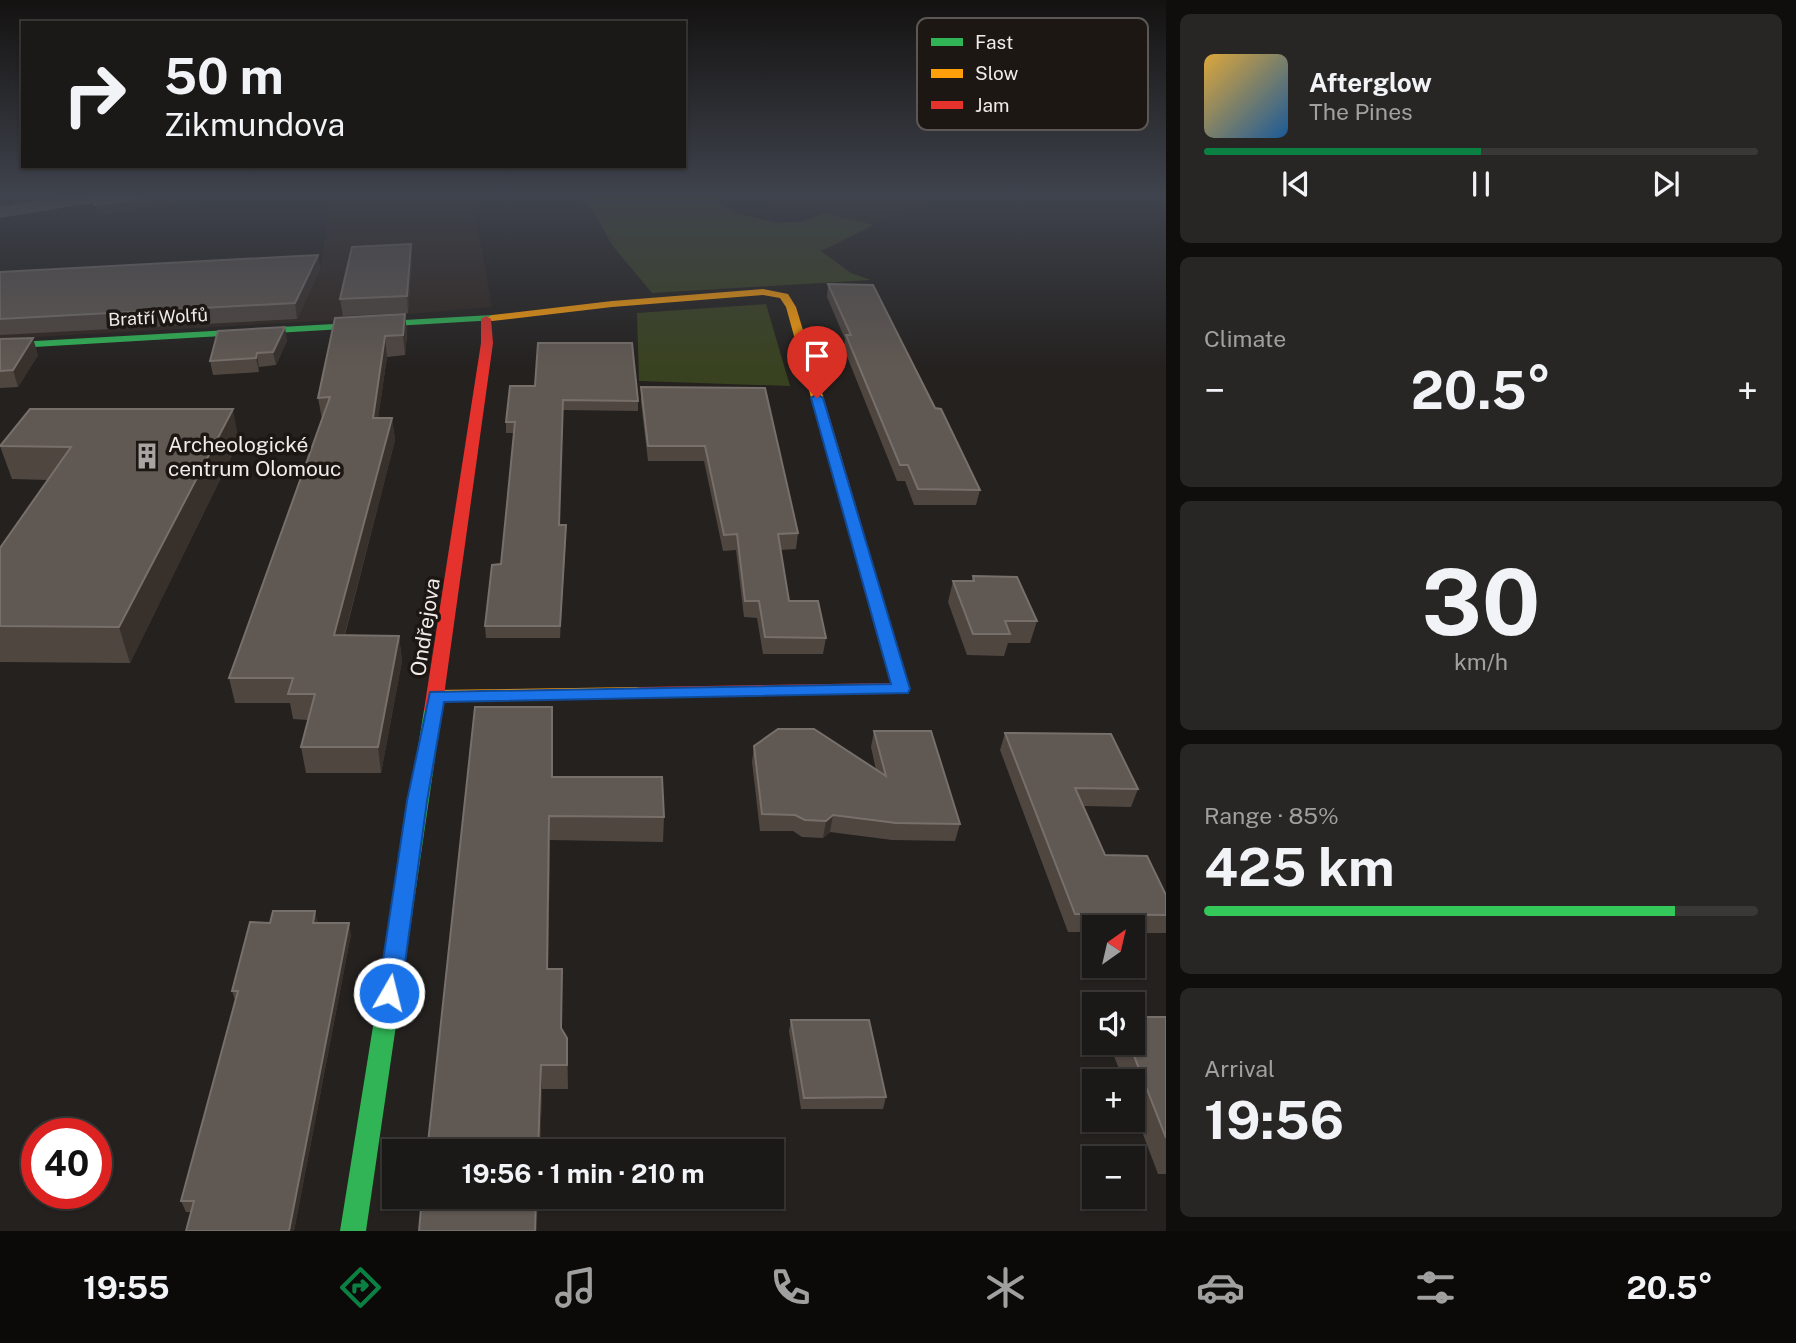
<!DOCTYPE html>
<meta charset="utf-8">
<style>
body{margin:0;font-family:"Public Sans",sans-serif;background:#282624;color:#f1f3f6;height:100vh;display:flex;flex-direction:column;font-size:26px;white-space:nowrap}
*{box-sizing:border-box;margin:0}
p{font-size:23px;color:#a0a0a1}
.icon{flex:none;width:38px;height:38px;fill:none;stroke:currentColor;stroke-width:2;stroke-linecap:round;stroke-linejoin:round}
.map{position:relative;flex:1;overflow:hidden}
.details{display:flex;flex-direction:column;gap:14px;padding:14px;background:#0f0e0d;width:630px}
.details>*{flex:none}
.hud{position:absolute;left:21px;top:21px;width:665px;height:147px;border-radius:0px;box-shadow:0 2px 5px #0004,0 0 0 2px #393836;background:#1b1917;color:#f1f3f6;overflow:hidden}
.needle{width:46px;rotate:34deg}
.tools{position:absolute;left:1082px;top:915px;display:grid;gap:14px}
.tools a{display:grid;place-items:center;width:63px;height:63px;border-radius:0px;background:#1b1917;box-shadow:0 2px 5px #0004,0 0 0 2px #393836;font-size:35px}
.speed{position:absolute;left:21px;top:1118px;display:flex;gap:14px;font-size:35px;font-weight:700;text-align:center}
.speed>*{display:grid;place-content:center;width:91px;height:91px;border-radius:50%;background:#1b1917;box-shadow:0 2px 5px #0004,0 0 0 2px #393836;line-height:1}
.speed .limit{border:10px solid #d22;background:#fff;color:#111}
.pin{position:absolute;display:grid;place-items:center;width:60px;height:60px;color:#fff;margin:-72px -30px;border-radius:50% 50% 50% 0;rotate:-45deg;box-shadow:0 0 7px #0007}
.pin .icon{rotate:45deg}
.me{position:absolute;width:77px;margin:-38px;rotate:8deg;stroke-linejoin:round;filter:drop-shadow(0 0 5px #0008)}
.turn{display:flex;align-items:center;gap:24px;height:147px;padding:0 28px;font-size:32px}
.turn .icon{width:91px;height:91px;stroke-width:2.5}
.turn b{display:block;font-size:49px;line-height:60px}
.big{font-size:52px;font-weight:700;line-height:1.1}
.details .widget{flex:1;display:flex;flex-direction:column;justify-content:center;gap:10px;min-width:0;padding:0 24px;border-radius:10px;background:#282624}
.details .dial{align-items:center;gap:0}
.dial b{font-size:91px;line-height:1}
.song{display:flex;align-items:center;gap:21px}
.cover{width:84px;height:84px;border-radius:10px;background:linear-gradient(135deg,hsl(40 70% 55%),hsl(210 70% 35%))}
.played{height:7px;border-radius:4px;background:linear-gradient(90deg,#0b8043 50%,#393836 50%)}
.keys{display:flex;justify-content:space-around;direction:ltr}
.heat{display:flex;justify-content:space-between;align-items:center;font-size:38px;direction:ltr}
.charge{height:10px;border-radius:5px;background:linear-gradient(90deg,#34c759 85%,#393836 0)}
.trip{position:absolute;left:382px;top:1139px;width:402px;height:70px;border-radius:0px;background:#1b1917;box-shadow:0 2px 5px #0004,0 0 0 2px #393836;font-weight:700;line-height:70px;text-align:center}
.tab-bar{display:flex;height:112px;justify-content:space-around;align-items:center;background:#0b0a09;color:#a0a0a1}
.tab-bar .icon{width:49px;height:49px}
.tab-bar .active{color:#0b8043}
.tab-bar b{font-size:32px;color:#f1f3f6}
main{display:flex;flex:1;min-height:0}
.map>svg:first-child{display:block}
</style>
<main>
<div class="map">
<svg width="1166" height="1231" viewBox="0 0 1166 1231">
<rect width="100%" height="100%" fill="#24211f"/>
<g fill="#312721">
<polygon points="337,196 472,196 492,307 340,320 0,339 0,288 320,270 329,209"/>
<polygon points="753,196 936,196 874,225"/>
</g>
<g fill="#394220">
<polygon points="583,196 722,196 719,199 720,205 740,214 779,223 804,221 824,213 874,225 821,251 851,273 871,280 652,293 612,245 593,211 581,199"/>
<polygon points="766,304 790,386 639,381 637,313"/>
</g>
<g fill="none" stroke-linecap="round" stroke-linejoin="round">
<polygon fill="#64595a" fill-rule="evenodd" points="72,196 115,196 106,201 0,218 0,206"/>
<g fill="#30b455" fill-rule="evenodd">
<polygon points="492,315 497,318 496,320 0,349 0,343"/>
<polygon points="433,704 439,706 442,710 366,1231 340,1231 424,710 427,706"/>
</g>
<g fill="#ff9f0a" fill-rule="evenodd">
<polygon points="763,289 788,294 796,307 842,459 840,462 830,462 828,459 786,307 780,298 763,295 612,307 492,321 487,318 492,315 612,301"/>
<polygon points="640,687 646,689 649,693 646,697 436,702 430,700 427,696 430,692 436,690"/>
</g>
<g fill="#e5322d" fill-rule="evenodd">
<polygon points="486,316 491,319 493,343 442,710 439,714 427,714 424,710 481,343 481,319"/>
<polygon points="835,455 842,459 910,689 907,693 634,697 631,693 634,689 640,687 891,683 828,459"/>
</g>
</g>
<g fill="#4f4640">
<polygon points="411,244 412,260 408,313 343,316 340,299"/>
<polygon points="318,255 320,269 297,319 0,335 0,272"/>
<polygon points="828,284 935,408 980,490 976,505 914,505 905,481 897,481 844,349 845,339 827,297"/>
<polygon points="405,314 407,334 405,355 387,357 378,418 392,418 395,440 345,635 399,636 402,661 381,773 306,773 301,747 308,720 293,719 290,703 235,703 229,678 322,419 318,398"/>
<polygon points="0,339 38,355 18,387 0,388"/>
<polygon points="287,341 276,365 259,367 259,372 213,375 210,361"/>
<polygon points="510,386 638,401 638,411 563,410 559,525 566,536 560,638 486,638 485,626 501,564 514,433 506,433 506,422"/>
<polygon points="641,387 798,533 796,549 780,550 789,601 826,638 823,654 763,654 757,618 744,617 736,550 723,551 704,461 648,461 641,402"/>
<polygon points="239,441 130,663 0,662 0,548 48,480 12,479 0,446"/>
<polygon points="973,576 1037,621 1030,643 1008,643 1004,656 967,655 948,602 953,581 972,581"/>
<polygon points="874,731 960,824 955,841 892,840 830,832 823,838 802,837 793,831 760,831 752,762 754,746 876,770 871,747"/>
<polygon points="1005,733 1138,789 1131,807 1083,806 1105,855 1166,915 1166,933 1132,933 1132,928 1094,928 1094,932 1068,932 1000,750"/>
<polygon points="553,777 664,817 663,842 550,840 548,969 562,969 562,1030 567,1038 568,1089 542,1089 540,1152 427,1152"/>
<polygon points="318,923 351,934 294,1231 186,1231 191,1212 186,1212 181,1201 235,1000 232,991"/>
<polygon points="1166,1017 1166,1174 1158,1174 1132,1105 1132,1082 1124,1082 1109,1043 1132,1043"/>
<polygon points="791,1020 886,1097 883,1109 801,1109 789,1031"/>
</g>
<g fill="#37302b">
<polygon points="153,196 221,196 97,216 95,205"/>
<polygon points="411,244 412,260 408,313 407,296"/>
<polygon points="318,255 320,269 297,319 295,303"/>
<polygon points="405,314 407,334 405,355 403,335"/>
<polygon points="285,327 287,341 276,365 273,352"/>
<polygon points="385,336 387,357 375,440 373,418"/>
<polygon points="33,338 38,355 18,387 13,370"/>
<polygon points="257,353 259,367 259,372 256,358"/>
<polygon points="233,409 239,441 130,663 119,627"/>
<polygon points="392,418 395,440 338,660 334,635"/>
<polygon points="566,525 566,536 560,638 560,626"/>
<polygon points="399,636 402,661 381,773 378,747"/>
<polygon points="833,815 830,832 823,838 826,821"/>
<polygon points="549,816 550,840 548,993 547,969"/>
<polygon points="315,911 318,922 313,923"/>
<polygon points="349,923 351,934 294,1231 289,1231"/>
<polygon points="541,1065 542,1089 540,1152 538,1152"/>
<polygon points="536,1197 538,1197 537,1231 535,1231"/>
</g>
<g fill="#605852" stroke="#776f6a" stroke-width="2">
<polygon points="94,196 153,196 95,205"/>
<polygon points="411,244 407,296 340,299 352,247"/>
<polygon points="318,255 295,303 0,319 0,272"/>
<polygon points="828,284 873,285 935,408 941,409 980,490 918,489 908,465 900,465 846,335 851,335"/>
<polygon points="405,314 403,335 385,336 373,418 392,418 334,635 399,636 378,747 301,747 315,694 288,694 293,678 229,678 330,397 318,398 335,318"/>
<polygon points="285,327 273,352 257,353 256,358 210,361 218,331"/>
<polygon points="33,338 13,370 0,371 0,339"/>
<polygon points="538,343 632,343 638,401 563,400 559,525 566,525 560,626 485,626 492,565 501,564 507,504 515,422 506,422 510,386 535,386"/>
<polygon points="641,387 765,388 798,533 778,534 789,601 818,601 826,638 765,637 759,601 745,601 737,534 724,535 705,446 648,446"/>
<polygon points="30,409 233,409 119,627 0,626 0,548 71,447 0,446"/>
<polygon points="973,576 1017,577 1037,621 1005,621 1010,634 973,634 953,581 974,581"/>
<polygon points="475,707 552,707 552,777 662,777 664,817 549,816 547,969 562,969 561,1028 567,1038 567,1065 541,1065 538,1152 427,1152"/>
<polygon points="778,729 814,729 886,776 874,731 931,731 960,824 896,823 833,815 826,821 805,820 795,815 762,814 754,746"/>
<polygon points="1005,733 1111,734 1138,789 1075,788 1105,855 1147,856 1166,895 1166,915 1075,914"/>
<polygon points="273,911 315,911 313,923 349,923 289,1231 186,1231 194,1201 181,1201 238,991 232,991 250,922 270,923"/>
<polygon points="1132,1017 1166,1017 1166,1138 1129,1043 1132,1043"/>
<polygon points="791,1020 869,1020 886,1097 804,1098"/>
<polygon points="422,1197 536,1197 535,1231 419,1231"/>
</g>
<linearGradient id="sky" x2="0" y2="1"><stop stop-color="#141211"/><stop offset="0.53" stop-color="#3f434d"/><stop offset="1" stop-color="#3f434d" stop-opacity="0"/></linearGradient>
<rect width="1166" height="368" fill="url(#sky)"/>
<polygon fill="#1a73e8" stroke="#114b97" stroke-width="2" points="817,394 823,398 910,689 908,693 444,702 427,801 401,993 397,1000 389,1003 381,1000 378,993 407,801 430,692 891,684 811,398"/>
<defs>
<g id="building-bare" transform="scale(2.1)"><path d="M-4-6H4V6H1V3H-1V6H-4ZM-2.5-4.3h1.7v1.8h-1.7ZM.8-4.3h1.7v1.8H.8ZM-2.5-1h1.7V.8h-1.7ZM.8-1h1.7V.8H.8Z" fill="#a9a4a2" stroke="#1d1714" stroke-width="2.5" paint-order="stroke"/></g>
</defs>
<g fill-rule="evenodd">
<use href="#building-bare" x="147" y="456"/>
</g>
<g text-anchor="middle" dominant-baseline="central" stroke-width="7" stroke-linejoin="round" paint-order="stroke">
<g font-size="18" fill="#f0ebe9" stroke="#1d1714">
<text transform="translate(158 317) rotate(-3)">Bratří Wolfů</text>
</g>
<g font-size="21" fill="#f0ebe9" stroke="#1d1714" text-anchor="start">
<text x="168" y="444">Archeologické<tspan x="168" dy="24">centrum Olomouc</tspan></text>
</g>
<g font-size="21" fill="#f0ebe9" stroke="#1d1714">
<text transform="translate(425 627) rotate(-81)">Ondřejova</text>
</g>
</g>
<rect x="917" y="18" width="231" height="112" rx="10" fill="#1d1714" stroke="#5c5754" stroke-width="2"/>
<rect x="931" y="38" width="32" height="8" fill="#30b455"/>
<rect x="931" y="69" width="32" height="9" fill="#ff9f0a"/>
<rect x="931" y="101" width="32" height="8" fill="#e5322d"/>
<g font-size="19" fill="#f0ebe9">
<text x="975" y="49">Fast</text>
<text x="975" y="80">Slow</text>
<text x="975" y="112">Jam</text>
</g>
</svg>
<div class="tools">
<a><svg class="needle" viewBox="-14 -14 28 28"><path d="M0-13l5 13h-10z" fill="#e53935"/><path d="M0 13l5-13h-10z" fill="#a0a0a1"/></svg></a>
<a><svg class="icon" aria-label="sound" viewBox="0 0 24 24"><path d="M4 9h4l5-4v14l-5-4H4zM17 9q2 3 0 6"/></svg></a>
<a>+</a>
<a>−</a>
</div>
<div class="speed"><div class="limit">40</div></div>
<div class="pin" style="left:817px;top:398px;background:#d93025"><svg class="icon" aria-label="arrive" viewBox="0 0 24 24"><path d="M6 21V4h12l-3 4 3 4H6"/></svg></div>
<svg class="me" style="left:389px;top:993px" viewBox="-20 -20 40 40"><circle r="17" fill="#1a73e8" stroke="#fff" stroke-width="3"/><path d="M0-11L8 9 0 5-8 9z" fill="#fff"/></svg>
<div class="trip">19:56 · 1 min · 210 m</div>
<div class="hud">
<div class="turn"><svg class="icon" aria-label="right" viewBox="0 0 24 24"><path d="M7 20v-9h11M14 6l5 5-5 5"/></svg><div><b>50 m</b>Zikmundova</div></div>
</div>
</div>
<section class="details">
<div class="widget">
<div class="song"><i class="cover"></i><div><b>Afterglow</b><p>The Pines</p></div></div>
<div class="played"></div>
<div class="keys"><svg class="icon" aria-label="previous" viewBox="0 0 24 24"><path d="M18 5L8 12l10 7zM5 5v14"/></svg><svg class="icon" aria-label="pause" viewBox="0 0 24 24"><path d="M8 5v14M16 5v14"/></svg><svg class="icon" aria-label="next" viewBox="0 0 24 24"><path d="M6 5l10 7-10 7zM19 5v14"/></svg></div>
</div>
<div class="widget"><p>Climate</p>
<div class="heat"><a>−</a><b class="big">20.5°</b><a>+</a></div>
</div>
<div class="widget dial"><b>30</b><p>km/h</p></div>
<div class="widget"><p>Range · 85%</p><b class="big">425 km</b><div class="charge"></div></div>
<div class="widget"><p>Arrival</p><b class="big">19:56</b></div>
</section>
</main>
<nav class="tab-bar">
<b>19:55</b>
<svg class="icon active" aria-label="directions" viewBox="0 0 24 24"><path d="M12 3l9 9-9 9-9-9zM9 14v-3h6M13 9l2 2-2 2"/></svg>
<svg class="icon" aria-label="music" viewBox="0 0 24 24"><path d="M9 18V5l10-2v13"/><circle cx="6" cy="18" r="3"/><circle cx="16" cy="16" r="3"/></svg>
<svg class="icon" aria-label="phone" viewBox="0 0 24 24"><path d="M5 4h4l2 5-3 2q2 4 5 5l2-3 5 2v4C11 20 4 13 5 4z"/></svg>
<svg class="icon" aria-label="climate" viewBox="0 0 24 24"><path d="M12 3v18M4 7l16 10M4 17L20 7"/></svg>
<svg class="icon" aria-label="car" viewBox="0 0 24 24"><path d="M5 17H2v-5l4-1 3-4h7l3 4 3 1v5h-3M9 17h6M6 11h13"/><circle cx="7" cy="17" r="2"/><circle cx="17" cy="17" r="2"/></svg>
<svg class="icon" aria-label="filters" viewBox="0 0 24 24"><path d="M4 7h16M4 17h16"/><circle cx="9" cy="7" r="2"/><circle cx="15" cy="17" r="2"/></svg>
<b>20.5°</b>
</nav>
